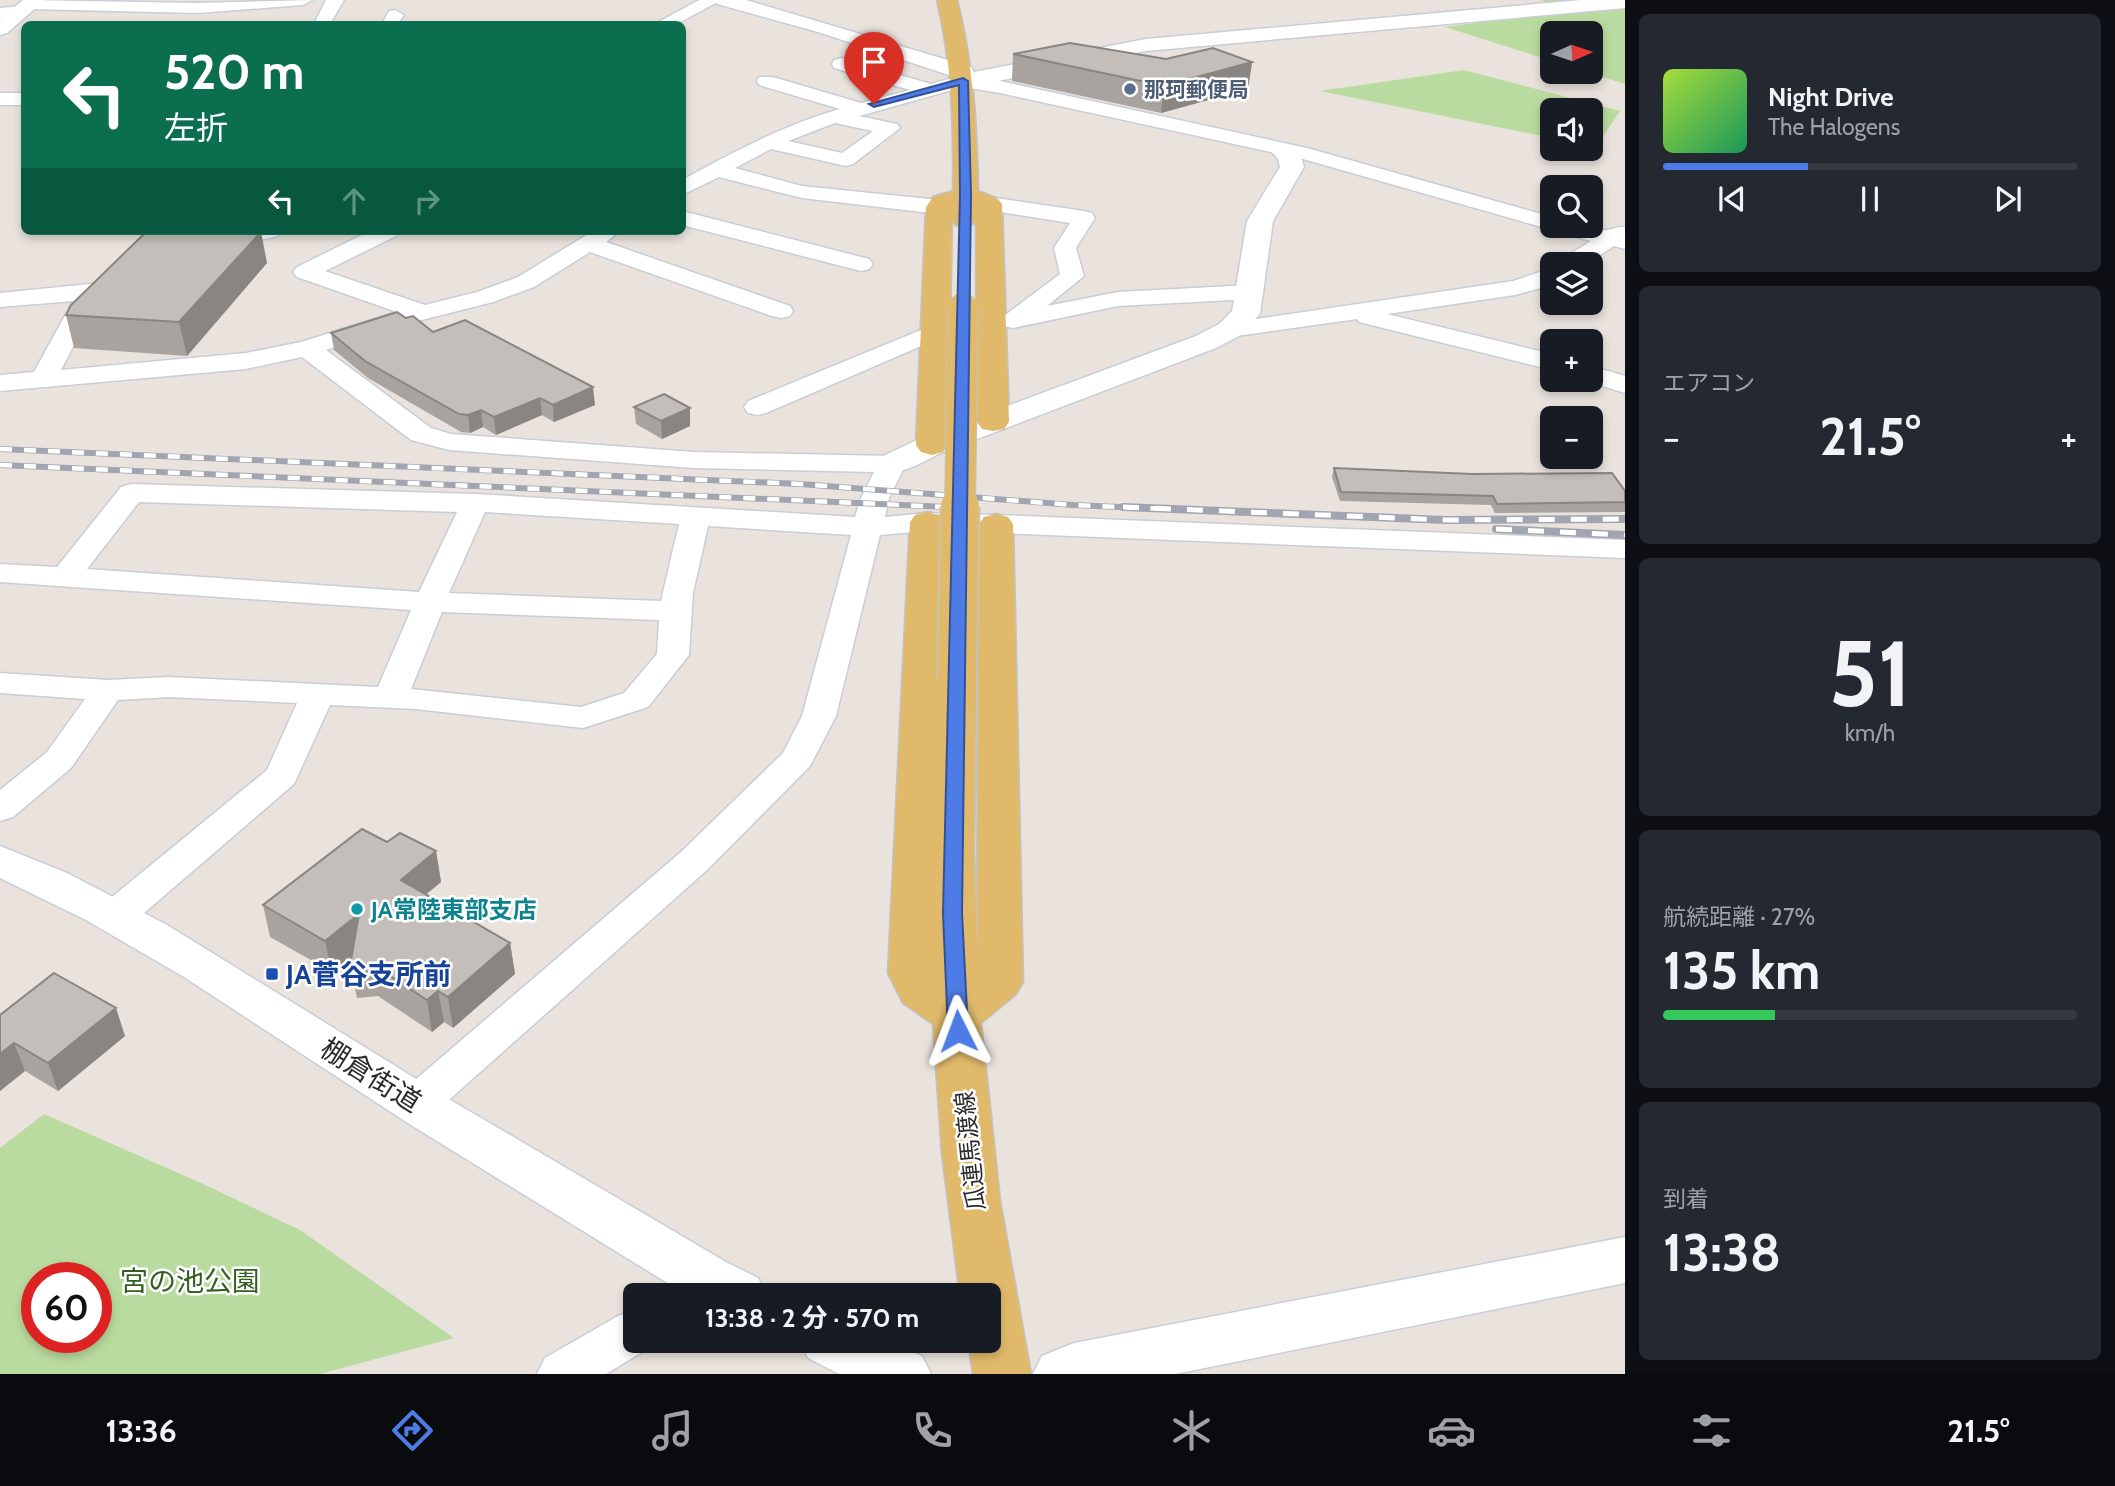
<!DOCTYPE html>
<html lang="ja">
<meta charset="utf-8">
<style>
body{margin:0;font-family:Cabin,"Noto Sans JP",sans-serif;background:#242831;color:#f1f3f6;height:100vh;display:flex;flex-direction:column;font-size:26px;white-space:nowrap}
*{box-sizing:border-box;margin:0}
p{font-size:23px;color:#9ea1a6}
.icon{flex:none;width:38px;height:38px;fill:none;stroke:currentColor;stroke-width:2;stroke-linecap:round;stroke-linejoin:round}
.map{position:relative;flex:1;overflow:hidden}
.side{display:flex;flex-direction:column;gap:14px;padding:14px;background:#0d0f14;width:490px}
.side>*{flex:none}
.guide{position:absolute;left:21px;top:21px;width:665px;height:214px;border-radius:10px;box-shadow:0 4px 10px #0003;background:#0b6e4f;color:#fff;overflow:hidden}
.needle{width:46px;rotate:87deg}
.fabs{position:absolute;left:1540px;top:21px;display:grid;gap:14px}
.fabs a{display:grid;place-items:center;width:63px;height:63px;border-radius:10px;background:#171b24;box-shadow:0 4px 10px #0003;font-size:35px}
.speed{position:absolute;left:21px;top:1262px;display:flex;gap:14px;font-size:35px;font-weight:700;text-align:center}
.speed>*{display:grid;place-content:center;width:91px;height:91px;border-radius:50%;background:#171b24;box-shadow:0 4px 10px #0003;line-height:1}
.speed .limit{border:10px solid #d22;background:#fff;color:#111}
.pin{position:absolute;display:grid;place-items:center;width:60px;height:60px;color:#fff;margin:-72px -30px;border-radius:50% 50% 50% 0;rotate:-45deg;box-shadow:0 0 7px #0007}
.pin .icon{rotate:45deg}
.me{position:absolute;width:77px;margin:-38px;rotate:357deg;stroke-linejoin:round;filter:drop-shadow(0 0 5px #0008)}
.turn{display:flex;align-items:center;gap:24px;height:147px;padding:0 28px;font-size:32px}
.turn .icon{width:91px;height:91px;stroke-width:2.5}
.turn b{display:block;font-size:49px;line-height:60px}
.lanes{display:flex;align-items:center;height:66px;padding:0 28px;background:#0003;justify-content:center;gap:35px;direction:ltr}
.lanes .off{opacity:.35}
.big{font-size:52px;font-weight:700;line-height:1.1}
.side .widget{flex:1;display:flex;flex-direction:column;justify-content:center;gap:10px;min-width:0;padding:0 24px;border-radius:10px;background:#242831}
.side .dial{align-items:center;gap:0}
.dial b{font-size:91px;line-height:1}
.song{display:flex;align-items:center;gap:21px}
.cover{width:84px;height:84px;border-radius:10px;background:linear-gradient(135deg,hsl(80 70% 55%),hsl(150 70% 35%))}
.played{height:7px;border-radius:4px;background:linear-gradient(90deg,#4e7ce6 35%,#363941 35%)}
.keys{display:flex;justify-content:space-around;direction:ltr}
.heat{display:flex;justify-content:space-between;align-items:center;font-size:38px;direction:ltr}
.charge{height:10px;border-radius:5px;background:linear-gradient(90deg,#34c759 27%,#363941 0)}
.trip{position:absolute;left:623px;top:1283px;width:378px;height:70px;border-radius:10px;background:#171b24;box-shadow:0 4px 10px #0003;font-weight:700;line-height:70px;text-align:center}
.tab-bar{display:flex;height:112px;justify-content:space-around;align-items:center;background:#090b0e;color:#9ea1a6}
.tab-bar .icon{width:49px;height:49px}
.tab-bar .active{color:#4e7ce6}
.tab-bar b{font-size:32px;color:#f1f3f6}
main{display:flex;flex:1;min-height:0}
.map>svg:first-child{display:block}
</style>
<main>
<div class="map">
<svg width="1625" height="1374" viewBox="0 0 1625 1374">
<rect width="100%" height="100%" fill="#eae3dd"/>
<g fill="#badb9f" fill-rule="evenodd">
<polygon points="1541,0 1625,0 1625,84 1587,72 1591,72 1591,33 1552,33 1552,61 1445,27 1568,11"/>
<polygon points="1464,70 1620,111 1596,147 1591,146 1591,110 1552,110 1552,138 1320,91"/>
<path d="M44 1114 201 1183 300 1230 454 1338 320 1374H0V1148ZM37 1278H96V1337H37Z"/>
</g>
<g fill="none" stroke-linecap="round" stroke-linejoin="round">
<g stroke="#c9cdd6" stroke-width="3">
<g id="minor">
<polygon points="25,0 198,3 312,0 303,5 198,13 28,9 27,15 0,18 0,8 23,6 21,4"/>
<polygon points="326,0 344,0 330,24 314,24"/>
<polygon points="699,0 721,0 677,24 655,24"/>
<polygon points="395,10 404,15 398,24 382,24 389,11"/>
<path d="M841 58 931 84 963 75 1000 81 1307 148 1552 217V226C1570 226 1586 228 1603 230 1611 231 1617 226 1625 227V249L1614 246 1586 264H1559L1562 259 1591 241 1303 159 1000 93 963 87 859 116 897 124 900 128 853 164 846 166 771 149 735 168 802 186 939 200 947 202 950 207 947 212 939 214 802 198 719 177 682 195V180C734 152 783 125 840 109L759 85 757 81 759 77H773L861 103 910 90 834 68 832 64 834 60ZM835 123 873 131 842 153 788 141Z"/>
<rect x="0" y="93" width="24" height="12"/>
<polygon points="989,197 1084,211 1092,213 1095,218 1076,248 1084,276 1047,306 1118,292 1251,285 1259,287 1263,292 1259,297 1251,299 1118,306 1013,328 1004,326 1001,321 1004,316 1060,274 1054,248 1070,223 981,209 978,204 981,199"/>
<polygon points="682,211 869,259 873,264 869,269 861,271 682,225"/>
<polygon points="239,231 281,231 278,236 219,249 211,247 208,242 211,237"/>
<path d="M370 231H399L396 236 325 271 425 305 477 292 518 277 593 231H620L606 242 790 306 793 311 790 316 781 318 772 316 590 252 534 287 493 302 398 326 326 350 431 428 451 434 694 452 892 456 902 458 906 464 889 498 885 517 927 513 996 515 1625 540V558L996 533 927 531 880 535 836 716 810 766 707 870 431 1116 416 1121 401 1116 394 1104 401 1092 681 852 783 753 802 716 851 535 708 526 693 593 689 655 648 707 583 728 416 709 330 705 294 784 129 926 115 930 101 926 96 916 101 906 267 770 297 703 169 697 118 700 71 768 13 817 0 821V790L47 752 85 699 0 693V673L108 680 169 677 378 687 411 610 0 582V564L57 567 121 487 131 484 475 494 855 517 861 498 874 472 694 468 449 450 411 440 302 357 246 369 0 391V375L34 372 73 301 0 307V293L90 284 98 286 102 291 61 370 246 353 301 342 397 312 297 277 293 272 297 267ZM139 502 457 512 419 592 87 569ZM485 512 679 524 661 601 449 593ZM442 612 659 620 657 654 624 693 581 707 411 689Z"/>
<polygon points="1552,268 1552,285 1515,295 1387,314 1552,354 1552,370 1359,322 1357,319 1229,337 1220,335 1217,330 1220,325 1229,323 1513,281"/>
<polygon points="933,325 942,327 945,332 942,337 766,413 757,415 748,413 744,407 748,401"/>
<polygon points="1591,366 1625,376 1625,393 1583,380 1591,380"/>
<polygon points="635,1310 635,1340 655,1340 652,1346 606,1374 537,1374 545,1358 618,1316"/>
</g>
</g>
<g stroke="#c9cdd6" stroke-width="3">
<g id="tertiary">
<polygon points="23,0 45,0 7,33 0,35 0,19"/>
<polygon points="714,0 746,0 971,67 974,72 1146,39 1581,0 1625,0 1625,8 1146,51 963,88 955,86 952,81 955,77 818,32 717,4"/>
<path d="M1282 143C1296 146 1301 154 1304 167L1273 221 1260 314 1239 336 1216 348 943 452C923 461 903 476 881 471L876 464 881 457 921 438 1196 336 1219 324 1232 311 1247 221 1280 167 1278 159 1270 150 1274 145Z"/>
<polygon points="1625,1237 1625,1283 1175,1374 1033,1374 1042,1356 1074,1343"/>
</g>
</g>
<g stroke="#c9cdd6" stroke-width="3">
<g id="secondary">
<polygon points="0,846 67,873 167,925 447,1098 726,1262 758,1278 767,1295 687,1295 411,1125 184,977 86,920 0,878"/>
<polygon points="800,1340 883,1340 922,1356 931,1374 839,1374 808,1358"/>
</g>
</g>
<g stroke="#c3c3c3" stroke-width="3">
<g id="primary">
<path d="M937 0H957C973 63 977 126 978 191L998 199 1002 204 1009 422 1004 429 993 431 982 429 977 422 976 222 965 228 956 225 952 220V207L948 445 943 452 932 455 921 452 916 445 926 207 933 197 953 191C954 126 952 63 937 0Z"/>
<polygon points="927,512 939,515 944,522 941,674 943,670 957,667 971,670 976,678 974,853 977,957 979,524 984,517 996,514 1008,517 1013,524 1023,982 1016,994 981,1023 1000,1201 1031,1374 973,1374 968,1340 989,1340 989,1295 960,1295 942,1153 933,1024 903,1003 888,973 910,522 915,515"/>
</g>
</g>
<use href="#minor" fill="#fff" fill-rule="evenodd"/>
<use href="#tertiary" fill="#fff" fill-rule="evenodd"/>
<use href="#secondary" fill="#fff" fill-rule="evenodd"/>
<use href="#primary" fill="#e1b96b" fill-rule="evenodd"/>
<g stroke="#a1a5b2" stroke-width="6">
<g id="rail-far1">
<polyline points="0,449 800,484 1073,505 1166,509"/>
<polyline points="0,465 947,507"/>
</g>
</g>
<g stroke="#a1a5b2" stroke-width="8">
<g id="rail">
<polyline points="1123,507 1447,520 1625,519"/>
<polyline points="1496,529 1625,535"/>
</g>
</g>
<use href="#rail-far1" stroke="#fff" stroke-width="4.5" stroke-dasharray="12" stroke-linecap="butt"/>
<use href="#rail" stroke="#fff" stroke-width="5" stroke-dasharray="16" stroke-linecap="butt"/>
<g stroke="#c3c3c3" stroke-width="32" stroke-linecap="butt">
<polyline id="primary-bridge-far1" points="960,509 963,308"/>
</g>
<g stroke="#c3c3c3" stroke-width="41" stroke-linecap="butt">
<polyline id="primary-bridge" points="957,678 960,507"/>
</g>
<use href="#primary-bridge-far1" stroke="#e1b96b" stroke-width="30"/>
<use href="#primary-bridge" stroke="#e1b96b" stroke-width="38"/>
</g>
<g fill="#a8a39f">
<polygon points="1013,54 1166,59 1252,62 1248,89 1161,113 1012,81"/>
<polygon points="267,263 187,356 74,348 66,315"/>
<polygon points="406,318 433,332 595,405 554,422 542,415 496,435 483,427 470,433 461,432 368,378 334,350 331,333"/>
<polygon points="634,407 690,426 662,439 636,424"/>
<polygon points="1334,468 1625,491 1625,512 1495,513 1491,505 1340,501 1332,477"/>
<polygon points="387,842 436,851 441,882 426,894 510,943 515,974 453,1028 444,1022 432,1032 378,996 357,998 350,966 352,956 332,972 270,937 263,905"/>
<polygon points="0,1015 125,1036 58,1091 25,1071 0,1091"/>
</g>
<g fill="#888582">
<polygon points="1252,62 1248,89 1161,113 1164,86"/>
<polygon points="261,232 267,263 187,356 179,322"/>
<polygon points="593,387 595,405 554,422 553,405"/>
<polygon points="540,398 542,415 496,435 494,417"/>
<polygon points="690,408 690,426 662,439 661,421"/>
<polygon points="481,410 483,427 470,433 468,415"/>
<polygon points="436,851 441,882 406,911 401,880"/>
<polygon points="359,914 365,945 332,972 325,941"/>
<polygon points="510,943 515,974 453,1028 448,997"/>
<polygon points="438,991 444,1022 432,1032 427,1000"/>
<polygon points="116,1008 125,1036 58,1091 48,1063"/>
<polygon points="14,1043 25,1071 0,1091 0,1054"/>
</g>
<g fill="#c3beb9" stroke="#888582" stroke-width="2">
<polygon points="1070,43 1166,59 1213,48 1252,62 1164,86 1013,54"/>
<polygon points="161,231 261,232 179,322 66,315 71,305 144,234"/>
<polygon points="397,312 406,318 413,316 433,332 465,320 593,387 553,405 540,398 494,417 481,410 468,415 459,414 365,361 331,333"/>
<polygon points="664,394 690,408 661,421 634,407"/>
<polygon points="1334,468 1472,474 1612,473 1625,491 1625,502 1497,504 1493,496 1341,492"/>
<polygon points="362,829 387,842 400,833 436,851 401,880 510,943 448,997 438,991 427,1000 372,964 350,966 359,914 325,941 263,905"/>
<polygon points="54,973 116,1008 48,1063 14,1043 0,1054 0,1015"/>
</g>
<polygon fill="#4e7ce6" stroke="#335196" stroke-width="2" points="963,78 968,81 971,195 962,913 968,1031 965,1037 958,1039 951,1037 948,1031 943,913 960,195 959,85 874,107 869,104"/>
<circle fill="#5c6f8a" stroke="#fff" stroke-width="2.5" cx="1130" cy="89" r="7"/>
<circle fill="#0f9aa8" stroke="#fff" stroke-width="2.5" cx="357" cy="909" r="7"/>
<rect fill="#1a4fb4" stroke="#fff" stroke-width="2.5" x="265" y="967" width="14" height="14" rx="3.5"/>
<g text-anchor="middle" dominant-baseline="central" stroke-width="5" stroke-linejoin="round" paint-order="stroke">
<g font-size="21" font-weight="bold" fill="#4e5e75" stroke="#fff" text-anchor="start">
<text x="1144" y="89">那珂郵便局</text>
</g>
<g font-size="24" font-weight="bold" fill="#0d838f" stroke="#fff" text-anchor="start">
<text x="371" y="909">JA常陸東部支店</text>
</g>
<g font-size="24" fill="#2a2a2a" stroke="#fff">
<text transform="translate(970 1151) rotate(-96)">瓜連馬渡線</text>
</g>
<g font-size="28" font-weight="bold" fill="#164399" stroke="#fff" text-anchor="start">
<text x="286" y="974">JA菅谷支所前</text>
</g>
<g font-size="28" fill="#2a2a2a" stroke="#fff">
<text transform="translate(371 1075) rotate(32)">棚倉街道</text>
</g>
<g font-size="28" fill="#355f22" stroke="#fff">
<text x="190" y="1281">宮の池公園</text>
</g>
</g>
</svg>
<div class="fabs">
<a><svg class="needle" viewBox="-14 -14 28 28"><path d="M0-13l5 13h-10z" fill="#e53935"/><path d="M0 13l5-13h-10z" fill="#9ea1a6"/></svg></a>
<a><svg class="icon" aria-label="sound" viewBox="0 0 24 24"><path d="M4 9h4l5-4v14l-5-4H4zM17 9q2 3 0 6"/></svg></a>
<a><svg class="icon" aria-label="search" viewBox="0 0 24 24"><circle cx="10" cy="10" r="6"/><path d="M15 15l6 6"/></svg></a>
<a><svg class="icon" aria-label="layers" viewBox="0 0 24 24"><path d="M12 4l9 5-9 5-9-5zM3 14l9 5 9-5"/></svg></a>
<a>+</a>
<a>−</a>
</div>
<div class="speed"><div class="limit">60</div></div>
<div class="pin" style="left:874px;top:104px;background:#d93025"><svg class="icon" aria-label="arrive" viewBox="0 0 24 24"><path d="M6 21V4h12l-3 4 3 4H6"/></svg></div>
<svg class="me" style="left:958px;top:1031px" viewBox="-20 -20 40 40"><path d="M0-17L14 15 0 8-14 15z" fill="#4e7ce6" stroke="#fff" stroke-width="4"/></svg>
<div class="trip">13:38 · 2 分 · 570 m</div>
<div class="guide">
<div class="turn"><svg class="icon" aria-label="left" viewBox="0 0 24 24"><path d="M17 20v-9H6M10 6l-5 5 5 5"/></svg><div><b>520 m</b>左折</div></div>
<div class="lanes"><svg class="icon" aria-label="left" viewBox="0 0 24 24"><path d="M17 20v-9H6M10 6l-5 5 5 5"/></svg><svg class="icon off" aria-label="ahead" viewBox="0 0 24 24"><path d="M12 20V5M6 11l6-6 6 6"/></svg><svg class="icon off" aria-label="right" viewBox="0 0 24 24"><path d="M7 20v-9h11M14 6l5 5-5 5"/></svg></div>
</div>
</div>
<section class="side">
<div class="widget">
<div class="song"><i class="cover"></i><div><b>Night Drive</b><p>The Halogens</p></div></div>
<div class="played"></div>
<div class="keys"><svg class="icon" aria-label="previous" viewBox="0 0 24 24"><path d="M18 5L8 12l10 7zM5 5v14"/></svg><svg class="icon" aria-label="pause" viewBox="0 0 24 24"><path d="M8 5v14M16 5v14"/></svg><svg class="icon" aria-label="next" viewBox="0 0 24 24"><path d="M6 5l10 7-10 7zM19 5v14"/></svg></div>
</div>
<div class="widget"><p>エアコン</p>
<div class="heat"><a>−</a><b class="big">21.5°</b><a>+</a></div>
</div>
<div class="widget dial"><b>51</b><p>km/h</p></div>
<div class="widget"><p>航続距離 · 27%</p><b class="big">135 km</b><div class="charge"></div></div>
<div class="widget"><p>到着</p><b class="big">13:38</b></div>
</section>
</main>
<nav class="tab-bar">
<b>13:36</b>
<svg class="icon active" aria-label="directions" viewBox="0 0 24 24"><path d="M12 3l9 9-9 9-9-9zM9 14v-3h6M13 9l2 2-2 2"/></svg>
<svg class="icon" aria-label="music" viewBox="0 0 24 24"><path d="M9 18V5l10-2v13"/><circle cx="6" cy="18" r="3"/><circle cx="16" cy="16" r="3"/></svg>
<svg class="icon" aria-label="phone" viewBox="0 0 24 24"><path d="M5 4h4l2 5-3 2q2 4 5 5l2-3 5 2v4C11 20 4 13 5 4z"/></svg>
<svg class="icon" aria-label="climate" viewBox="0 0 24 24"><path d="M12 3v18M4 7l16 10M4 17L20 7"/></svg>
<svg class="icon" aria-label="car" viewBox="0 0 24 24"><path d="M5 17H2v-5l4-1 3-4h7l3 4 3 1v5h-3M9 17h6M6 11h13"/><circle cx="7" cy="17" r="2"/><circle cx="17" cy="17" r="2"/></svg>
<svg class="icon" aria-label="filters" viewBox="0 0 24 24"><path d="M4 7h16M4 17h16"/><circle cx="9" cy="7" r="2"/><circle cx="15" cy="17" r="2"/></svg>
<b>21.5°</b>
</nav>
